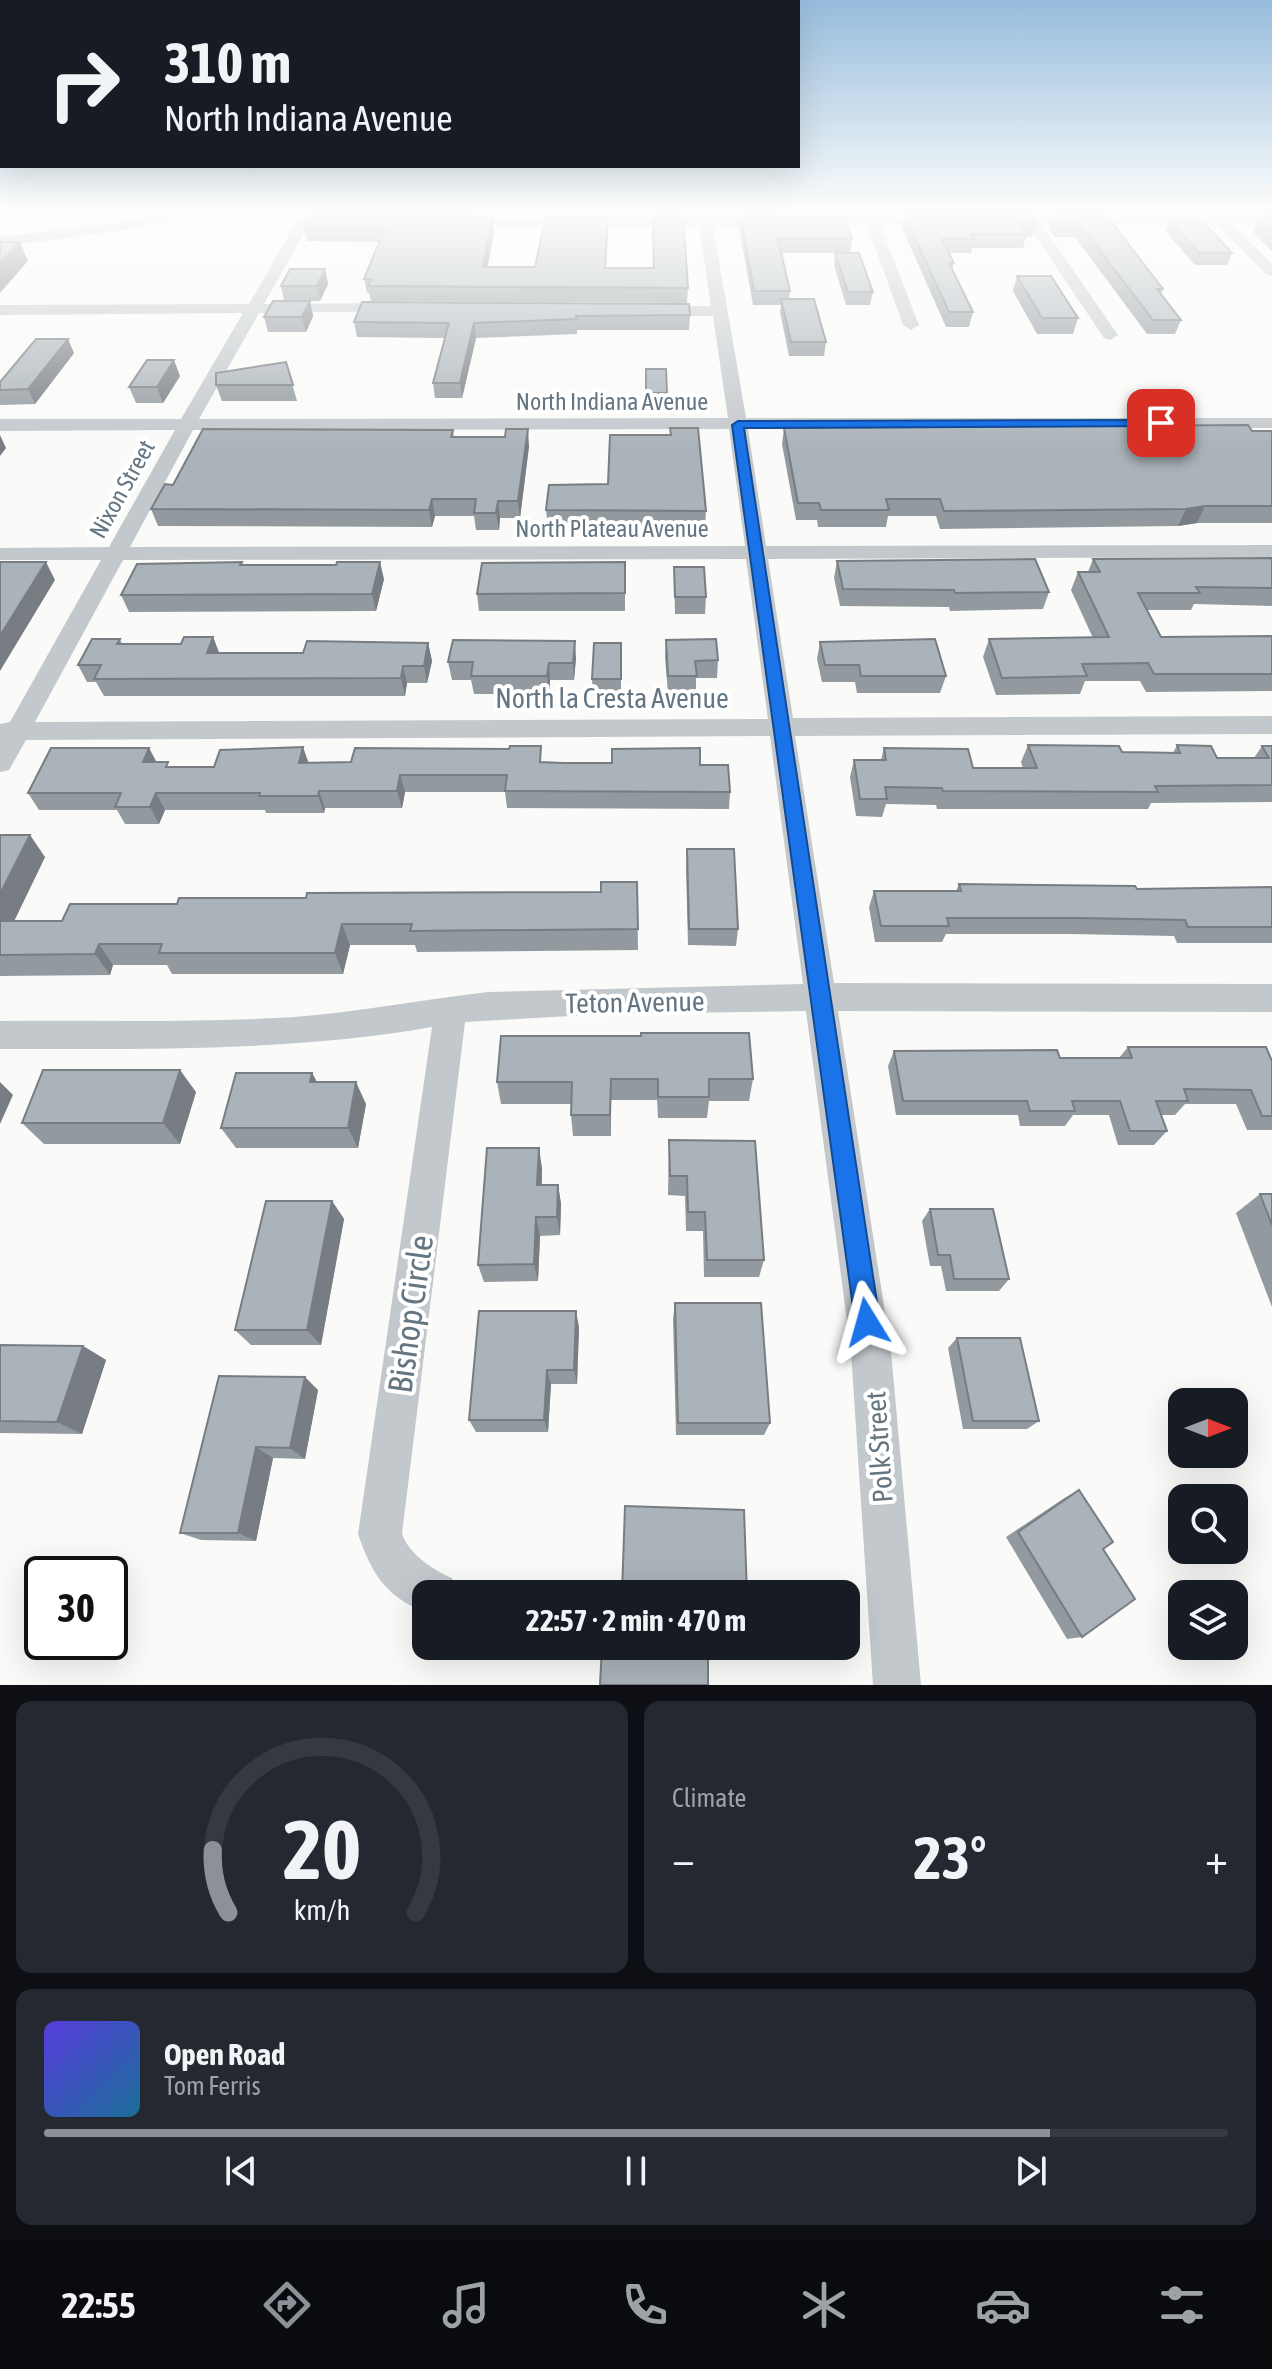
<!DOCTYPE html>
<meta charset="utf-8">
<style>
body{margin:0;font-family:"Asap Condensed",sans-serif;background:#242831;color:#f1f3f6;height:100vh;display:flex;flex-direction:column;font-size:30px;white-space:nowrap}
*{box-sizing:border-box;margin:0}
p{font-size:26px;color:#9ea1a6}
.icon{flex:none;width:44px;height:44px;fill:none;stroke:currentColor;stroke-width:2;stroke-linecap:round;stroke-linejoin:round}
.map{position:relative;height:1685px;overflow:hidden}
.panel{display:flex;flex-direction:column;gap:16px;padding:16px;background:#0d0f14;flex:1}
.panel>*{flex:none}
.hud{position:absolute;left:0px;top:0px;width:800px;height:168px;box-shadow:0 8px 32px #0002;background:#171b24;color:#f1f3f6;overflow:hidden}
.needle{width:52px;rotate:90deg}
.buttons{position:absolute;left:1168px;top:1388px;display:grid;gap:16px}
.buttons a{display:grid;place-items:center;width:80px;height:80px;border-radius:16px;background:#171b24;box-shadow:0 8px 32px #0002;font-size:40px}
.speed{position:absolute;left:24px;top:1556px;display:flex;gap:16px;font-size:40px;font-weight:700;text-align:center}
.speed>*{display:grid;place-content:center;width:104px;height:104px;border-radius:50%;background:#171b24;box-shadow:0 8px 32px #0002;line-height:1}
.speed .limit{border:4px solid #111;border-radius:12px;background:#fff;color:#111}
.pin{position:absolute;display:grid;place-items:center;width:68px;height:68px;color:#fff;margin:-34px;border-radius:16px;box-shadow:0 4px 12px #0006}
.me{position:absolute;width:88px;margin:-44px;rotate:352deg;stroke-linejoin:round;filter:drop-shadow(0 0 6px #0008)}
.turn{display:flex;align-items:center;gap:28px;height:168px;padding:0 32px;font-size:36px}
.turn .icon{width:104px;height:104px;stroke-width:2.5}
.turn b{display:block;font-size:56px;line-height:68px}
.big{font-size:60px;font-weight:700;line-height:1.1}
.panel .tile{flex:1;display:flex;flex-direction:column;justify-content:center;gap:12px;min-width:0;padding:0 28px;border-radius:16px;background:#242831}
.panel .dial{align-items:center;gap:0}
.dial svg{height:208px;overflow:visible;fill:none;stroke:#363941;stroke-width:7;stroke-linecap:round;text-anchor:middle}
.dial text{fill:#f1f3f6;stroke:none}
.song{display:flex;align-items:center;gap:24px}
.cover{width:96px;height:96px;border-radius:12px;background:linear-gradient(135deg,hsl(250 70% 55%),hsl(200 70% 35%))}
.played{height:8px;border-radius:4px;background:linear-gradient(90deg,#8c9099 85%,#363941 85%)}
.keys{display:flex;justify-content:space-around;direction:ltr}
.heat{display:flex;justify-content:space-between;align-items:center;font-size:44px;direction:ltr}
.panel .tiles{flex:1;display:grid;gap:16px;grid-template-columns:1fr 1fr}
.tile:last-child{grid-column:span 2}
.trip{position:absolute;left:412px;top:1580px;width:448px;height:80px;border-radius:16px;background:#171b24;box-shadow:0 8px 32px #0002;font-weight:700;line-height:80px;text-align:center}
.dock{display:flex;height:128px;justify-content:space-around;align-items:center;background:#090b0e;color:#9ea1a6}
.dock .icon{width:56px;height:56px}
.dock .on{color:#8c9099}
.dock b{font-size:36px;color:#f1f3f6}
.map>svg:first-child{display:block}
</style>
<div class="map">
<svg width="1272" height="1685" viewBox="0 0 1272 1685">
<rect width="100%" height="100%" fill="#fafaf8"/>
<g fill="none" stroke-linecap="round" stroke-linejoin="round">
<polygon fill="#bbc7cb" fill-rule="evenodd" points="169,212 198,212 131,229 0,247 0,237 131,221"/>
<g fill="#c3c8cc" fill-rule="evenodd">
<path d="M697 212H711L712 217H941L948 221 941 225H880L919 325 911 330 903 325 867 225 713 226 746 418H1272V428L748 429 766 546 1272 545V557L768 559 793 718 1272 716V734L795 736 834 983 1272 984V1012L838 1011 891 1351 921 1685H873L851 1351 806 1011 605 1014 465 1022 402 1534C409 1554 433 1570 452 1578L459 1594H426V1613C385 1596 372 1574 358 1534L432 1027C288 1052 145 1049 0 1049V1021C98 1020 196 1023 294 1017 360 1012 424 999 488 992L803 984 770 736 26 740 9 770 0 772V724L10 722 101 560H0V548L109 547 175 430 0 431V419H181L243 313 0 315V305L249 304 299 218 345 217 352 221 350 224 309 225 264 304 395 303 403 308 401 311 259 313 199 419 728 418 713 316H653L645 311 653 306H711L699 226H455L448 222 455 218 698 217ZM729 429 745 546 130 547 193 430ZM746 559 768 719 35 722 123 560Z"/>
<polygon points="1272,217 1272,225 1233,225 1272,264 1272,276 1267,275 1217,225 1042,225 1118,335 1110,340 1104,338 1028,225 999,225 992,221 999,217"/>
</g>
</g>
<g fill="#929a9f">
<polygon points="321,212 481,212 481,214 476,214 476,218 494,232 487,267 535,267 608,231 606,268 653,268 652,212 682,212 688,288 687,303 371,301 369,293 367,293 364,279 379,242 307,241 304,227 322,214"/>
<rect x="736" y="212" width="33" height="2"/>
<polygon points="895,212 1091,212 1090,214 896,214"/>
<polygon points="1261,212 1272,212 1272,251 1253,232"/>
<polygon points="740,214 852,239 850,253 873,292 870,305 846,305 834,265 835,253 781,253 790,291 789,299 826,342 824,356 789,356 780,312 781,305 753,305 739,228"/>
<polygon points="904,214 1036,223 1032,237 1026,237 1023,248 972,248 971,253 949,253 954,263 952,270 973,312 969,327 946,327 902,228"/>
<polygon points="1052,214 1105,214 1163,289 1161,294 1181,320 1175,334 1147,334 1075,237 1054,237 1048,228"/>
<polygon points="1170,221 1232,253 1227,265 1195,265 1166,232"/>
<polygon points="325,269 328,284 320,301 310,301 313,316 306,332 268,332 264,317 284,301 281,286"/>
<polygon points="1017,276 1078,318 1073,334 1037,334 1013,291"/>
<polygon points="362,302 690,315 689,330 577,330 577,334 476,338 462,398 435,398 433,383 445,338 357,337 354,322"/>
<polygon points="74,353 35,404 0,405 0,382"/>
<polygon points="286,362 297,401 222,401 216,385"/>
<polygon points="646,369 666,369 667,401 646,401"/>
<polygon points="180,376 163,403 136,403 129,387"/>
<polygon points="784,428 1272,431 1272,523 1197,523 1178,526 940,529 936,516 888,516 886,527 818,527 817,520 796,520 782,444"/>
<polygon points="453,430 454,437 529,446 520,518 500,518 499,530 476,530 474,516 435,516 432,527 158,526 151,509 173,485"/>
<polygon points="670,435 706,511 705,528 548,528 546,510 608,484"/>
<polygon points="1272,558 1272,606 1194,604 1191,610 1147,610 1161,637 1272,636 1272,691 1146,692 1140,681 1085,681 1080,694 996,695 983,657 989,639 1093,638 1071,590 1078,572 1088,572 1093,559"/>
<polygon points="837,561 1049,592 1043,609 950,611 949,607 840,606 834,578"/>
<polygon points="242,562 243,565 384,579 376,611 129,612 121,595"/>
<polygon points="625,562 625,611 479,611 477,594"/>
<polygon points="674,567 706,597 705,614 675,614"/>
<polygon points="213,637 219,653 303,653 428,643 432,661 427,683 407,683 405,696 104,696 96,682 87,682 78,665 120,639 122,644 181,644"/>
<polygon points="666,640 718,660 717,678 696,678 696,693 668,694 665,657"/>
<polygon points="820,642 946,676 940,693 857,693 855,682 822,682 817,659"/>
<polygon points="621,643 621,696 593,696 592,679"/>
<polygon points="576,658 574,680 550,680 549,694 474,694 471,680 452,680 448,662"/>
<polygon points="1028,745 1122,752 1173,753 1177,745 1217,758 1254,758 1262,746 1272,746 1272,802 1151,803 1148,809 937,809 936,805 886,804 882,817 856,816 850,777 854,760 881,760 884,748 973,768 1023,768 1021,762"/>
<polygon points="149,748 156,762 170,767 214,767 309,763 543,762 700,765 730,792 729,809 507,808 505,792 405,792 402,808 325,808 324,813 266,813 265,810 165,810 159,824 125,824 117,810 39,810 28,793"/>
<polygon points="0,835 45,857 14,921 62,921 177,904 306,898 601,892 637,882 638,950 417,952 415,945 350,945 343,974 172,974 167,965 113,965 110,975 0,976"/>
<polygon points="687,849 738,929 736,946 688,945 686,866"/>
<polygon points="959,884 1137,889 1272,887 1272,943 1177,943 1174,936 1070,934 946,934 942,942 875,942 869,907 874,891 956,891"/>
<polygon points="501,1036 753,1079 749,1101 709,1101 707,1118 658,1118 657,1100 611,1100 611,1136 573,1136 571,1115 571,1104 501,1104 497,1082"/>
<polygon points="1128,1047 1272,1061 1272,1130 1247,1130 1236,1104 1185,1104 1175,1115 1161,1115 1167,1131 1154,1145 1118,1145 1109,1115 1073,1115 1065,1126 1020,1126 1018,1115 896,1115 888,1066 894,1051 1060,1058 1119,1058"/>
<polygon points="312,1073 317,1082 366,1104 358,1148 236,1148 221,1128"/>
<polygon points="196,1092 180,1144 44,1144 22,1123"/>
<polygon points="669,1140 764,1260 759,1277 704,1277 703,1231 686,1231 685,1196 668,1195"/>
<polygon points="542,1168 542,1185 558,1185 561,1204 560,1235 540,1236 538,1281 484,1282 478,1265"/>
<polygon points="1260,1194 1272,1194 1272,1307 1236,1213"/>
<polygon points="332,1201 344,1219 321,1345 251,1345 235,1330"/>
<polygon points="930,1209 1009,1279 999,1291 946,1291 941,1266 930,1266 922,1221"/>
<polygon points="675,1303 770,1423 764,1435 676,1435 673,1319"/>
<polygon points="579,1327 577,1384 551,1384 548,1432 476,1432 469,1420"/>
<polygon points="957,1338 1039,1421 1027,1429 963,1429 948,1348"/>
<polygon points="0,1345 83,1346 106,1360 82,1434 0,1433"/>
<polygon points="219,1376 318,1390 305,1459 273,1458 256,1541 201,1540 180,1533"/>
<polygon points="1079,1490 1103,1549 1082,1637 1067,1639 1006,1537 1066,1497"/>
</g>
<g fill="#777d82">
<polygon points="492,218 494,232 485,281 483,266"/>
<polygon points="20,242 28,261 0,293 0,263"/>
<polygon points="325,269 328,284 320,301 317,286"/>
<polygon points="310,301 313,316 306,332 302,317"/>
<polygon points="474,323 476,338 462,398 460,383"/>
<polygon points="68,339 74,353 35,404 28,389"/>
<polygon points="174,360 180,376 163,403 157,387"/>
<polygon points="528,429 529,446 520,518 518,501"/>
<polygon points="0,435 6,448 0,456"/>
<polygon points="432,499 435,516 432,527 429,510"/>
<polygon points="498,501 500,518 499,530 496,513"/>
<polygon points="1205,506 1197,523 1178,526 1186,509"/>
<polygon points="46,562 55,580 0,671 0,636"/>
<polygon points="380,562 384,579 376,611 372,594"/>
<polygon points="213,637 220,655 207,653"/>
<polygon points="575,641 576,658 574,680 573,663"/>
<polygon points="428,643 432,661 427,683 424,666"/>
<polygon points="549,663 550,680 549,694 547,676"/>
<polygon points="403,666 407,683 405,696 401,678"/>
<polygon points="303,747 309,764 299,763"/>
<polygon points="149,748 158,765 143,762"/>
<polygon points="400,775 405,792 402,808 397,791"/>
<polygon points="319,791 325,808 324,813 318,796"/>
<polygon points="156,793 165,810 159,824 150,807"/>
<polygon points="30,835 45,857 4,942 0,937 0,894"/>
<polygon points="342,924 350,945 343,974 335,953"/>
<polygon points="99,944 113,965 110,975 95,954"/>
<polygon points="180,1070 196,1092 180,1144 163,1123"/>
<polygon points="312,1073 324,1095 310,1082"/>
<polygon points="611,1079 611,1136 610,1115"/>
<polygon points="0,1082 13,1095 0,1124"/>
<polygon points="356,1082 366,1104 358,1148 348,1128"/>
<polygon points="539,1148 542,1168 541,1204 537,1185"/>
<polygon points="558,1185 561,1204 560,1235 557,1217"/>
<polygon points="332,1201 344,1219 321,1345 307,1330"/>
<polygon points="536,1217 540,1236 538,1281 534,1264"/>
<polygon points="576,1311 579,1327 577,1384 574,1370"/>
<polygon points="83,1346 106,1360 82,1434 57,1422"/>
<polygon points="547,1370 551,1384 548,1432 544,1420"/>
<polygon points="305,1377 318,1390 305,1459 290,1448"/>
<polygon points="256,1447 273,1458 256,1541 238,1533"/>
</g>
<g fill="#aab3b9" stroke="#777d82" stroke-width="2">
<polygon points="1264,212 1272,212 1272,220"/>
<polygon points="311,214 476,214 475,218 492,218 483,266 486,267 535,267 546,217 608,217 605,268 654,268 653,214 683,214 688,288 368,286 371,279 364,279 385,228 304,227"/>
<polygon points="740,214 844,217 852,239 778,239 790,291 754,291"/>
<polygon points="904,214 1030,214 1036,223 1020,223 1027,234 971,234 974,239 942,239 954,263 949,263 973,312 949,312"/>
<polygon points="1052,214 1105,214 1163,289 1157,289 1181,320 1153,320 1079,223 1058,223"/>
<polygon points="1170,221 1202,221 1232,253 1199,253"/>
<polygon points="0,242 20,242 0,263"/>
<polygon points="835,253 859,253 873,292 848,292"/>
<polygon points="290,269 325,269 317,286 281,286"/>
<polygon points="1017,276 1051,276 1078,318 1042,318"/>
<polygon points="781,299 814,299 826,342 791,342"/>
<polygon points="273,301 310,301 302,317 264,317"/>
<polygon points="362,302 689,304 690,315 576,316 576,319 474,323 460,383 433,383 449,323 354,322"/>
<polygon points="36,339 68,339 28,389 0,390 0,382"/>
<polygon points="147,360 174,360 157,387 129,387"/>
<polygon points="286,362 293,385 216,385 216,373"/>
<polygon points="646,369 666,369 667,393 646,393"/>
<polygon points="1248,425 1252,431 1272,431 1272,506 1205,506 1186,509 944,511 940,499 886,499 889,510 821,510 819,503 798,503 784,428"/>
<polygon points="670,428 698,428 706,511 546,510 549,485 608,484 610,435 671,435"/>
<polygon points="203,429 453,430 451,437 505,437 506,429 528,429 518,501 498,501 496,513 474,513 476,499 432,499 429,510 151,509 165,484 173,485"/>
<polygon points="1272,558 1272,588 1196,587 1200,593 1138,593 1161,637 1272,636 1272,674 1154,674 1148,663 1082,664 1087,676 1002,678 989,639 1109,637 1078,572 1100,572 1093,559"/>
<polygon points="1035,559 1049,592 955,593 954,590 843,589 837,561"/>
<polygon points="0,562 46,562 0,636"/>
<polygon points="242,562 240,565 336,565 337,562 380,562 372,594 121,595 137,564"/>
<polygon points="625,562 625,593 477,594 482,563"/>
<polygon points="674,567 704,567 706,597 675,597"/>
<polygon points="184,637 213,637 207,653 303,653 307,641 428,643 424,666 403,666 401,678 94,679 101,665 78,665 92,639 120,639 117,644 181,644"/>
<polygon points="716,639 718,660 695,661 697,676 668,676 666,640"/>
<polygon points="935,639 946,676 861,676 859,665 825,665 820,642"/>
<polygon points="453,640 575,641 573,663 549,663 547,676 471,676 473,662 448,662"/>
<polygon points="594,643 621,643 621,679 592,679"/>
<polygon points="1028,745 1119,746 1122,752 1180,753 1177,745 1211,746 1217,758 1269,758 1262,746 1272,746 1272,785 1155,786 1158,792 943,791 942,788 885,787 887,799 860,799 854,760 886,760 884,748 968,749 973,768 1037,768"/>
<polygon points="510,746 541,746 540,762 564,763 612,763 612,749 700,748 700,765 728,765 730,792 505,791 507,775 400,775 397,791 319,791 318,796 259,796 260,793 156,793 150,807 115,807 121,793 28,793 51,748 149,748 143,762 168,762 166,767 214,767 220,750 303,747 299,763 351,762 355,748 509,749"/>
<polygon points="0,835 30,835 0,894"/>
<polygon points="687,849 734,849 738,929 689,929"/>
<polygon points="601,882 637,882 638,929 410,931 412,924 342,924 335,953 159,953 162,944 99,944 95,954 0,955 0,921 62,921 70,904 177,904 179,898 306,898 307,893 601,892"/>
<polygon points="959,884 1135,886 1137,889 1272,887 1272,927 1188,927 1185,920 1079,918 947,918 949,926 881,926 874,891 961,891"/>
<polygon points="641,1033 749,1033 753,1079 709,1079 709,1097 658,1097 658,1079 611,1079 610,1115 571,1115 572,1082 497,1082 501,1036 641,1036"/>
<polygon points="1128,1047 1266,1047 1272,1061 1272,1116 1262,1116 1251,1090 1184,1089 1188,1101 1156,1101 1167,1131 1130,1131 1120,1101 1072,1101 1075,1111 1030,1111 1027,1101 903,1101 894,1051 1057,1050 1060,1058 1132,1058"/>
<polygon points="43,1070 180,1070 163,1123 22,1123"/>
<polygon points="236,1073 312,1073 310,1082 356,1082 348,1128 221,1128"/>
<polygon points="669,1140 755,1141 764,1260 707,1260 705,1212 688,1212 687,1176 670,1176"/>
<polygon points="487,1148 539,1148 537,1185 558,1185 557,1217 536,1217 534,1264 478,1265"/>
<polygon points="1260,1194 1272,1194 1272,1225"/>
<polygon points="266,1201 332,1201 307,1330 235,1330"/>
<polygon points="930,1209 993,1209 1009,1279 954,1279 950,1255 938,1255"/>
<polygon points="675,1303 761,1303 770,1423 678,1423"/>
<polygon points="479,1311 576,1311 574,1370 547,1370 544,1420 469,1420"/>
<polygon points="957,1338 1020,1338 1039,1421 973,1421"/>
<polygon points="0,1345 83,1346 57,1422 0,1421"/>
<polygon points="219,1376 305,1377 290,1448 256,1447 238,1533 180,1533"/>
<polygon points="1079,1490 1113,1542 1103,1549 1135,1599 1082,1637 1018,1532"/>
<polygon points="625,1506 744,1510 747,1594 708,1592 708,1594 622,1594"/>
<polygon points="602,1646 708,1646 708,1685 600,1685"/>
</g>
<linearGradient id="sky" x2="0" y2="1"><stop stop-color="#96bcdc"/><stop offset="0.47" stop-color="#fdfdfc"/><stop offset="1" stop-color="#fdfdfc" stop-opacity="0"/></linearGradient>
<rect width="1272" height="448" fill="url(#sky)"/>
<polygon fill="#1a73e8" stroke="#114b97" stroke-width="2" points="1161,420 1165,421 1165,426 744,428 880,1322 876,1331 867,1334 858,1331 855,1322 732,425 738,421"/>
<g text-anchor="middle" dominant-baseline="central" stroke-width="8" stroke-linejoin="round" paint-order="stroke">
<g font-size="24" fill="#657683" stroke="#fff">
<text x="612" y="401">North Indiana Avenue</text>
<text transform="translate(122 489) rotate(-61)">Nixon Street</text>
<text x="612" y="528">North Plateau Avenue</text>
</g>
<g font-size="28" fill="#657683" stroke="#fff">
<text x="612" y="698">North la Cresta Avenue</text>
<text transform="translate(635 1002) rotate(-1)">Teton Avenue</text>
<text transform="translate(879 1447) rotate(-94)">Polk Street</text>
</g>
<g font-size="34" fill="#657683" stroke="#fff">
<text transform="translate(410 1314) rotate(-82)">Bishop Circle</text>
</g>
</g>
</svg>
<div class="buttons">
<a><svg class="needle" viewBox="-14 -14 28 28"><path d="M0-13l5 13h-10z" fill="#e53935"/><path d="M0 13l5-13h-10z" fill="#9ea1a6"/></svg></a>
<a><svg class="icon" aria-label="search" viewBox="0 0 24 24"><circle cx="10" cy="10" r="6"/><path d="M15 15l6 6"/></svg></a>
<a><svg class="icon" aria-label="layers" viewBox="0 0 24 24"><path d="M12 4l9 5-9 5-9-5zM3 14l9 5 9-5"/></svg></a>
</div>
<div class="speed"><div class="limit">30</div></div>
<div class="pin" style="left:1161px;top:423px;background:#d93025"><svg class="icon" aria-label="arrive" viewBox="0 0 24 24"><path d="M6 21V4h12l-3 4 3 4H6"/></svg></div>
<svg class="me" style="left:867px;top:1322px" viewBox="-20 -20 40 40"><path d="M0-17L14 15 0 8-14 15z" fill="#1a73e8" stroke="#fff" stroke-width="4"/></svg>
<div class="trip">22:57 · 2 min · 470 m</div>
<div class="hud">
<div class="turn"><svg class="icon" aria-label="right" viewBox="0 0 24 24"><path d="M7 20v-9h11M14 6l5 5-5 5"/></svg><div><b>310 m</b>North Indiana Avenue</div></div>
</div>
</div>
<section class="panel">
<div class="tiles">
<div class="tile dial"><svg viewBox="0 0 100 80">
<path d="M14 69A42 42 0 1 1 86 69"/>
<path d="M14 69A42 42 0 0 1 8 45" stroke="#8c9099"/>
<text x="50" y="56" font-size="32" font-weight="700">20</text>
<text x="50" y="72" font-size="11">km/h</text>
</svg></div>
<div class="tile"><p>Climate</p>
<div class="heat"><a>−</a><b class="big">23°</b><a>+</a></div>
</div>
<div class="tile">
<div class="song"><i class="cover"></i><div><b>Open Road</b><p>Tom Ferris</p></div></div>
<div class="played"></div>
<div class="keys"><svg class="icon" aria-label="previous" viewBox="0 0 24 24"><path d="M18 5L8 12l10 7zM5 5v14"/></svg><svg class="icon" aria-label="pause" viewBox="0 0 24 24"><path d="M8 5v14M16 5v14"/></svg><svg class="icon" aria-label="next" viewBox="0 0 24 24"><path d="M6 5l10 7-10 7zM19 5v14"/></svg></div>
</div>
</div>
</section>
<nav class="dock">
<b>22:55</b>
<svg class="icon on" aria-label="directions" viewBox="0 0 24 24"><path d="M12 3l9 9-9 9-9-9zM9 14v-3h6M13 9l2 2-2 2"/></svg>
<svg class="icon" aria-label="music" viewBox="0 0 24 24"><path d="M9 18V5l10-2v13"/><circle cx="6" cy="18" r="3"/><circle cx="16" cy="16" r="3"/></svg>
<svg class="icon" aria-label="phone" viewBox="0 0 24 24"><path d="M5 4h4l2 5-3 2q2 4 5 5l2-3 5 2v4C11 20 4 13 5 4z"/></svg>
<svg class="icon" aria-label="climate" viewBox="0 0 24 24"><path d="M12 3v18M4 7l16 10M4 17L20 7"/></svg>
<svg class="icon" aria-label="car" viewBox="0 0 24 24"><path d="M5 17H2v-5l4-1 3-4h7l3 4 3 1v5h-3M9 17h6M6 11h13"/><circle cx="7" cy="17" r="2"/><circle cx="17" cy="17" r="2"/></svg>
<svg class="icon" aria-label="filters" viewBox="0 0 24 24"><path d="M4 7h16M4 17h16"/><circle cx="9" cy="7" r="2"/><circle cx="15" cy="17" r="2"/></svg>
</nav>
